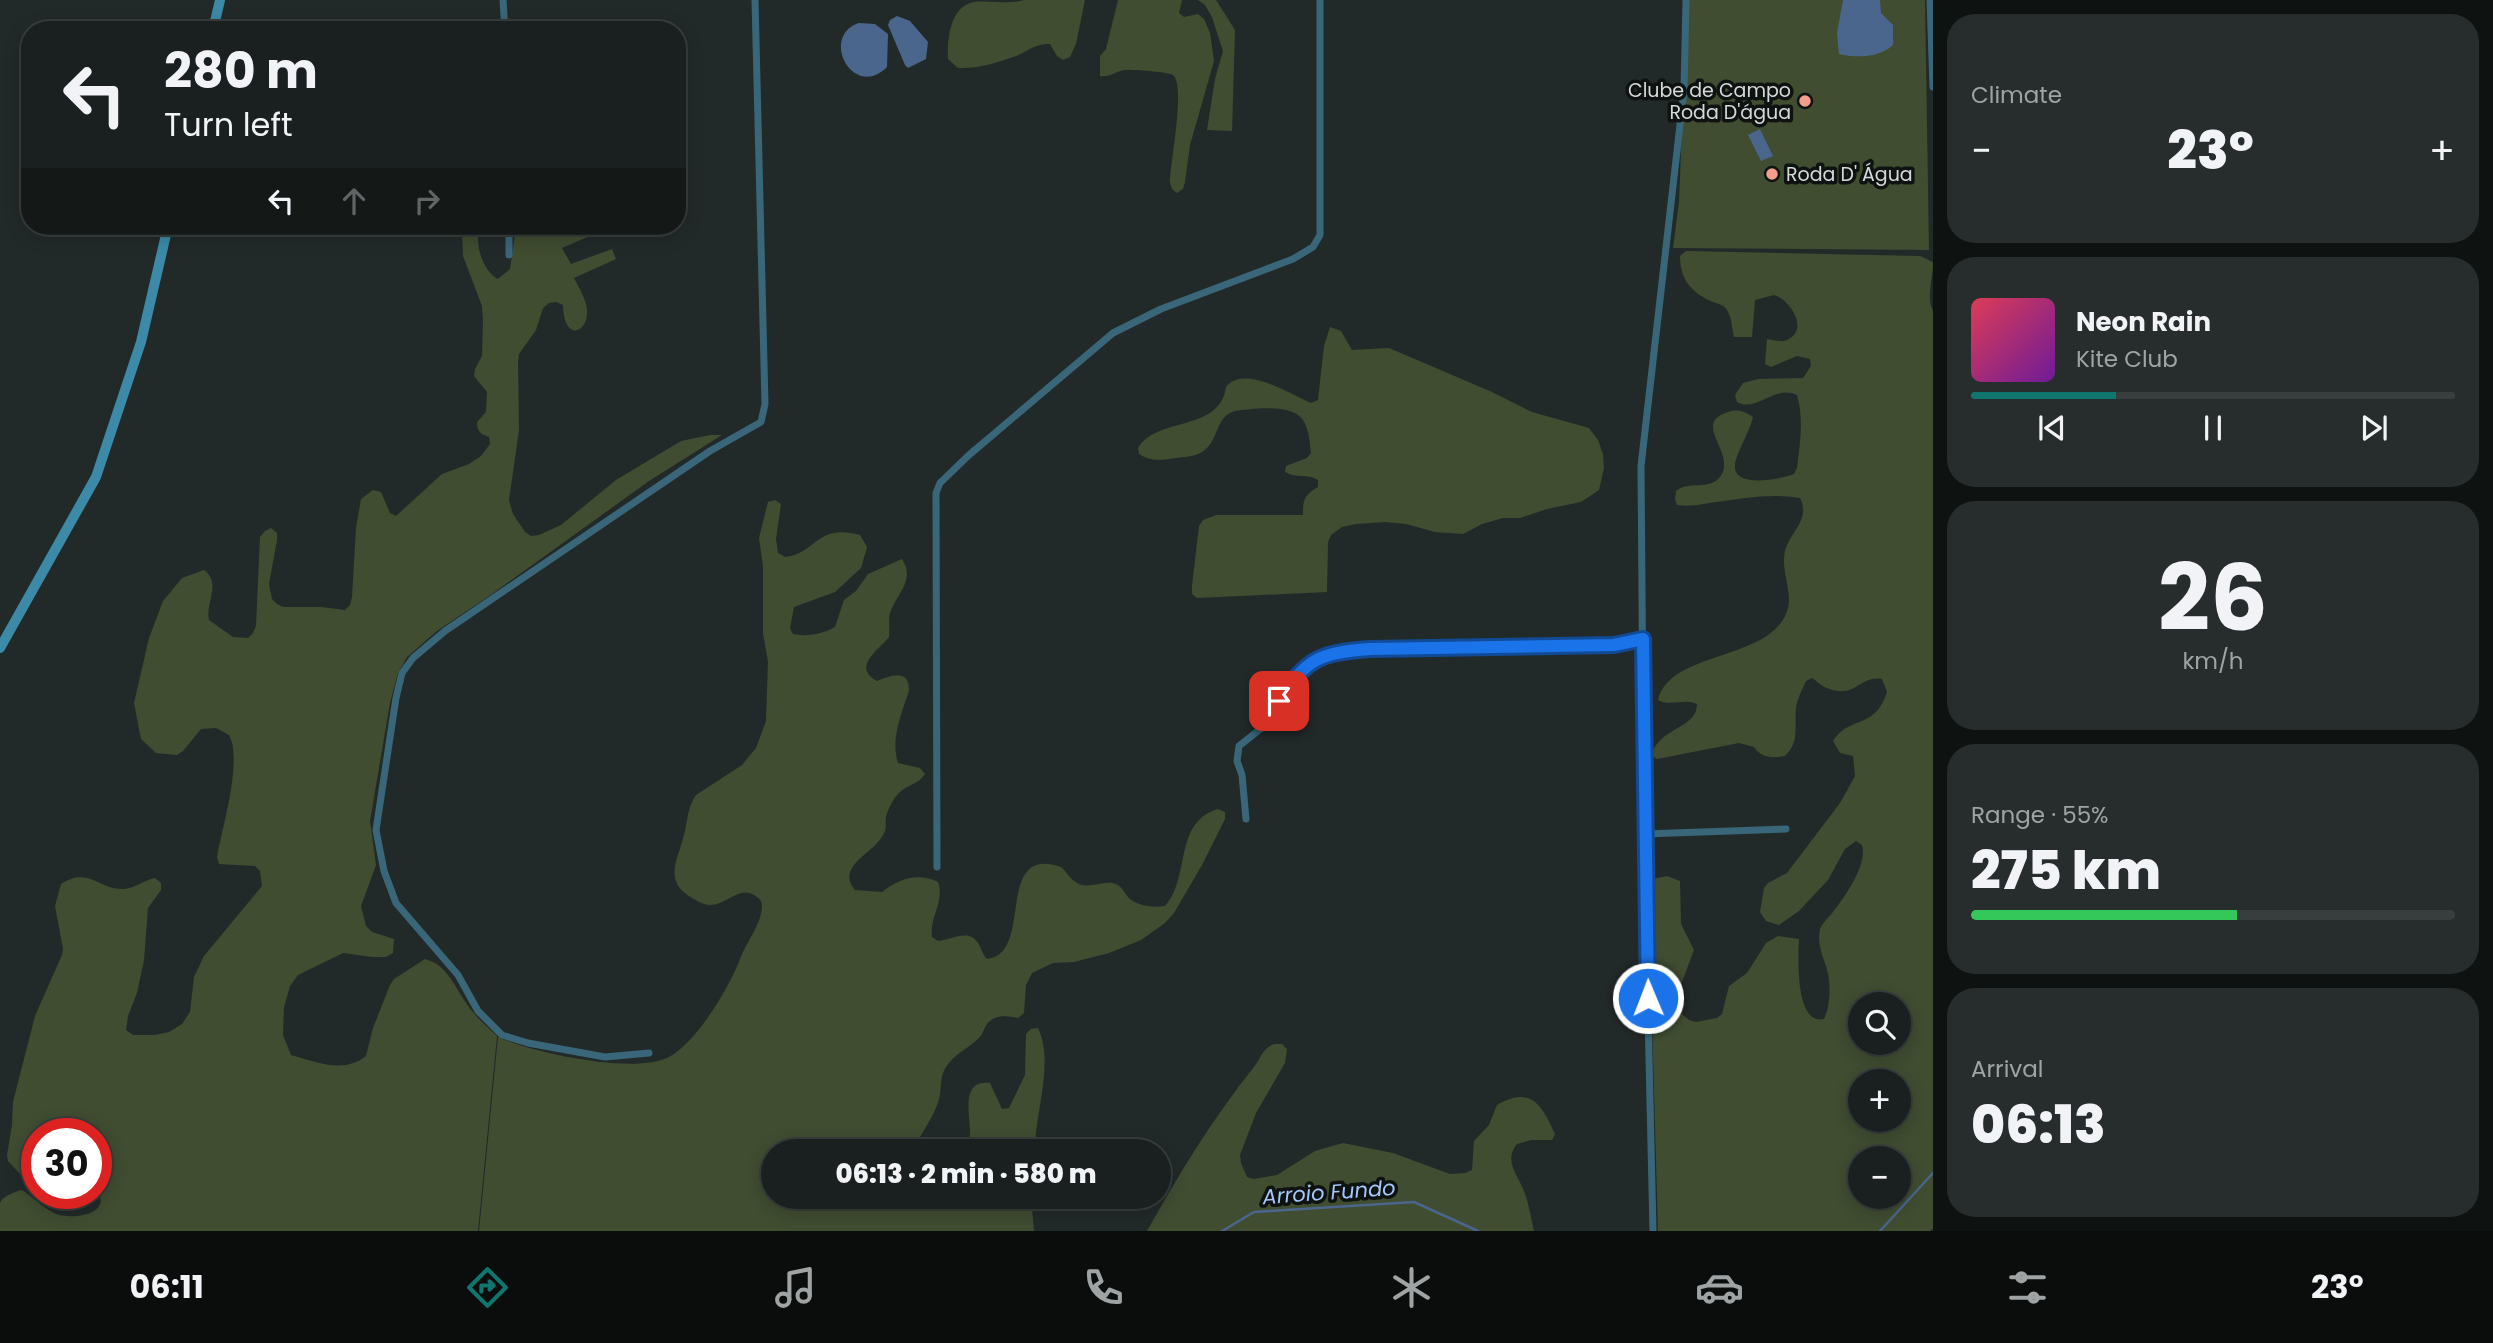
<!DOCTYPE html>
<meta charset="utf-8">
<style>
body{margin:0;font-family:Poppins,sans-serif;background:#272d2c;color:#f1f3f6;height:100vh;display:flex;flex-direction:column;font-size:26px;white-space:nowrap}
*{box-sizing:border-box;margin:0}
p{font-size:23px;color:#9fa3a4}
.icon{flex:none;width:38px;height:38px;fill:none;stroke:currentColor;stroke-width:2;stroke-linecap:round;stroke-linejoin:round}
.map{position:relative;flex:1;overflow:hidden}
.sheet{display:flex;flex-direction:column;gap:14px;padding:14px;background:#0e1211;width:560px}
.sheet>*{flex:none}
.banner{position:absolute;left:21px;top:21px;width:665px;height:214px;border-radius:28px;box-shadow:0 4px 18px #0003,0 0 0 2px #383e3d;background:#1a201f;color:#f1f3f6;overflow:hidden}
.buttons{position:absolute;left:1848px;top:992px;display:grid;gap:14px}
.buttons a{display:grid;place-items:center;width:63px;height:63px;border-radius:50%;background:#1a201f;box-shadow:0 4px 18px #0003,0 0 0 2px #383e3d;font-size:35px}
.speed{position:absolute;left:21px;top:1118px;display:flex;gap:14px;font-size:35px;font-weight:700;text-align:center}
.speed>*{display:grid;place-content:center;width:91px;height:91px;border-radius:50%;background:#1a201f;box-shadow:0 4px 18px #0003,0 0 0 2px #383e3d;line-height:1}
.speed .limit{border:10px solid #d22;background:#fff;color:#111}
.pin{position:absolute;display:grid;place-items:center;width:60px;height:60px;color:#fff;margin:-30px;border-radius:14px;box-shadow:0 4px 10px #0006}
.me{position:absolute;width:77px;margin:-38px;rotate:359deg;stroke-linejoin:round;filter:drop-shadow(0 0 5px #0008)}
.turn{display:flex;align-items:center;gap:24px;height:147px;padding:0 28px;font-size:32px}
.turn .icon{width:91px;height:91px;stroke-width:2.5}
.turn b{display:block;font-size:49px;line-height:60px}
.lanes{display:flex;align-items:center;height:66px;padding:0 28px;background:#0003;justify-content:center;gap:35px;direction:ltr}
.lanes .off{opacity:.35}
.big{font-size:52px;font-weight:800;line-height:1.1}
.sheet .widget{flex:1;display:flex;flex-direction:column;justify-content:center;gap:10px;min-width:0;padding:0 24px;border-radius:28px;background:#272d2c}
.sheet .dial{align-items:center;gap:0}
.dial b{font-size:91px;line-height:1}
.song{display:flex;align-items:center;gap:21px}
.cover{width:84px;height:84px;border-radius:10px;background:linear-gradient(135deg,hsl(350 70% 55%),hsl(280 70% 35%))}
.played{height:7px;border-radius:4px;background:linear-gradient(90deg,#0f766e 30%,#383e3d 30%)}
.keys{display:flex;justify-content:space-around;direction:ltr}
.heat{display:flex;justify-content:space-between;align-items:center;font-size:38px;direction:ltr}
.charge{height:10px;border-radius:5px;background:linear-gradient(90deg,#34c759 55%,#383e3d 0)}
.trip{position:absolute;left:761px;top:1139px;width:410px;height:70px;border-radius:35px;background:#1a201f;box-shadow:0 4px 18px #0003,0 0 0 2px #383e3d;font-weight:800;line-height:70px;text-align:center}
.tabs{display:flex;height:112px;justify-content:space-around;align-items:center;background:#0a0d0c;color:#9fa3a4}
.tabs .icon{width:49px;height:49px}
.tabs .selected{color:#0f766e}
.tabs b{font-size:32px;color:#f1f3f6}
main{display:flex;flex:1;min-height:0}
.map>svg:first-child{display:block}
</style>
<main>
<div class="map">
<svg width="1933" height="1231" viewBox="0 0 1933 1231">
<rect width="100%" height="100%" fill="#222a29"/>
<g fill="#404d31" fill-rule="evenodd">
<path d="M1024 0H1085L1076 44 1070 57 1063 60 1057 56 1050 44C1032 44 1029 52 1013 57 997 63 975 69 958 68L948 59C947 40 950 6 974 2 990 0 1010 5 1024 0Z"/>
<path d="M1118 0H1182L1179 13 1184 17 1198 14 1204 19 1210 33 1214 61 1190 145 1185 182 1183 189 1177 193 1172 189 1170 182C1170 164 1186 86 1173 75 1169 72 1138 70 1131 70 1119 68 1111 78 1100 76V56L1106 49Z"/>
<polygon points="1198,0 1216,0 1235,30 1232,131 1207,130 1215,79 1223,51 1212,17 1205,5"/>
<polygon points="1687,0 1925,0 1929,250 1673,248 1679,202"/>
<path d="M462 226H480C474 242 482 271 498 279L510 269 515 234 521 226H549L553 236 579 226H604L606 229 562 248 571 264 612 249 616 259 574 278C579 288 586 299 587 310 589 332 564 344 563 305L556 302 549 303 543 308 536 330 519 354 518 362 519 430 509 500 513 514 525 532 531 536 539 535 561 525 616 480 681 441 710 435H722L649 481 492 594 437 631 407 657 398 673 390 703 370 821 376 865 361 906 366 926 372 932 394 939 393 953 386 957H372L343 953 298 975 290 986 284 1007 283 1035 291 1055C316 1062 344 1074 366 1056L373 1028 390 985 394 979 425 959C450 965 457 994 473 1012 480 1021 489 1028 497 1036L478 1231H0V1203C3 1196 14 1192 22 1190 33 1197 42 1207 54 1213 70 1221 115 1215 96 1189V1134H37V1172L20 1174 8 1161 7 1155 12 1125 13 1102 35 1016 62 955 63 949 55 906 61 884C89 866 98 890 124 889 136 888 144 880 155 878L161 883V890L148 908 144 960 137 993 128 1016 126 1030 133 1035H155L169 1032 182 1024 190 1012 194 977 204 956 262 886 260 871 255 866 219 864 217 857C222 828 243 760 229 735L216 728 201 729 183 751 177 755 156 753 141 739 134 703 149 638 163 601 182 578 204 570C222 583 205 603 209 620L233 637 248 638 253 633 256 626 260 537 265 531 271 528 277 533V540L269 584 272 599 277 604 283 607H321L345 610 350 605 352 597 356 528 361 499 373 490 381 492 390 513 396 516 442 474 469 464 481 456 490 444 489 437C480 434 477 431 477 422L486 412 487 392 474 376 475 369 482 356 483 320 482 306 463 256Z"/>
<path d="M1686 251 1920 256 1933 262C1933 278 1926 298 1933 311V1229L1930 1231H1658L1648 880 1667 876 1680 881 1681 924 1694 950 1679 990 1678 1011 1689 1020 1696 1022 1717 1018 1722 1014 1729 986 1747 973 1766 943 1778 936 1799 939C1798 957 1795 1026 1824 1019 1831 1005 1831 980 1826 966 1822 955 1817 942 1820 929 1823 922 1828 918 1833 912 1845 897 1868 864 1862 845L1856 841 1845 849 1828 880 1799 911 1779 925 1766 921 1760 912 1764 888 1768 883 1787 873 1840 803 1855 776 1853 756 1840 753 1833 741C1850 715 1875 730 1887 692L1882 679C1859 675 1856 700 1827 688 1821 686 1817 681 1812 678L1806 681C1802 690 1797 699 1796 708 1794 727 1800 742 1785 756 1772 758 1761 758 1754 747L1739 743 1657 759 1651 755C1661 726 1697 729 1697 704 1684 698 1670 707 1658 700 1670 651 1766 661 1786 614 1795 594 1780 573 1785 551 1790 532 1811 519 1800 498 1772 493 1744 498 1716 502 1702 504 1692 507 1677 505L1675 499 1676 491C1689 480 1709 491 1720 477 1738 453 1690 424 1728 412 1737 409 1745 411 1753 417 1750 431 1735 456 1735 465 1733 489 1781 479 1794 474L1797 468C1800 444 1804 418 1797 395 1775 384 1756 413 1737 402L1735 395 1743 383 1758 379 1803 378 1811 366 1810 359 1797 356 1771 367 1765 364 1767 339C1774 340 1783 343 1789 339 1809 328 1789 299 1774 295L1755 300 1752 337H1734C1732 329 1732 318 1727 310 1724 305 1719 304 1713 302 1692 293 1680 280 1680 256ZM1860 1004H1899V1043H1860ZM1860 1082H1899V1120H1860ZM1860 1158H1899V1197H1860Z"/>
<path d="M1330 327 1341 331 1352 350 1389 348 1492 392 1532 412 1589 428 1598 440 1603 454 1604 468 1599 490 1581 502 1547 509 1520 518H1503L1482 524 1463 534 1435 532 1406 524 1385 522 1356 524 1342 527 1331 535 1328 542 1327 592 1197 598 1192 594V586L1199 526 1203 520 1216 515H1303C1303 500 1304 495 1318 487V480C1307 473 1296 479 1285 472L1286 466 1307 458 1311 453C1310 443 1309 429 1303 420 1292 403 1252 409 1235 411 1215 416 1219 442 1202 452 1193 457 1185 457 1175 458 1162 460 1151 462 1139 454L1138 448C1158 416 1220 432 1226 387 1244 364 1290 394 1311 403L1318 400 1324 346Z"/>
<path d="M775 500 781 504 776 539 778 553 785 557C816 554 816 523 860 535L867 547 861 568 835 592 794 607 790 628 793 634C807 637 823 634 835 627L844 600 856 591 868 574 902 559C916 581 896 594 890 613 888 620 890 629 889 637 879 650 851 667 877 681 890 676 909 668 909 690 902 714 890 738 898 763L920 768 925 774C919 784 907 785 899 793 894 797 887 811 886 817 885 823 887 828 884 833 877 852 834 866 855 890L882 892C899 879 917 872 938 882 945 902 929 917 932 937L938 941C952 940 968 928 978 943 982 949 982 954 987 959 1035 954 993 844 1061 867 1067 872 1070 879 1077 883 1089 890 1104 879 1116 884 1122 887 1124 892 1128 897 1136 906 1154 908 1165 906 1191 878 1173 822 1218 809L1225 812V819L1202 865 1174 913 1165 923 1141 940 1109 953 1074 962 1053 963 1032 973 1026 985 1024 1013 1018 1018C1007 1016 996 1014 987 1024 984 1028 983 1034 979 1038 969 1048 954 1054 946 1067 939 1078 942 1088 939 1099 935 1114 926 1126 919 1139L922 1151 774 1152V1197H1031L1034 1231H479L498 1037C533 1053 634 1075 669 1057 696 1043 729 988 740 959 746 943 762 923 762 906 762 901 760 899 757 897 740 883 727 906 709 905 702 904 695 900 689 896 663 880 679 857 684 835 688 820 687 808 696 795L742 765 756 748 766 721 768 662 763 633V566L759 538 768 502Z"/>
<path d="M1038 1028C1055 1064 1034 1114 1035 1151H969C969 1144 970 1136 970 1129 969 1111 962 1079 990 1083L1002 1109 1009 1108 1025 1075 1026 1034 1031 1029Z"/>
<path d="M1275 1044H1282L1287 1049 1285 1063 1256 1113 1240 1155 1241 1163 1247 1177 1254 1179 1277 1175 1315 1151 1343 1143 1393 1153 1450 1174 1465 1173 1472 1170 1474 1141 1489 1125 1497 1105C1531 1085 1542 1105 1555 1134L1552 1140H1531L1517 1144C1503 1161 1518 1175 1524 1191 1529 1204 1531 1218 1534 1231H1147C1179 1174 1213 1118 1254 1067 1261 1058 1263 1047 1275 1044Z"/>
</g>
<g fill="#4b668c">
<path d="M1843 0H1880L1881 13 1893 25V45C1879 58 1856 58 1839 54L1837 33Z"/>
<polygon points="897,16 910,21 928,42 926,59 908,68 905,65 888,25 890,20"/>
<path d="M859 23 875 24 888 34 887 67C853 101 819 36 859 23Z"/>
<polygon points="1760,129 1773,156 1761,161 1748,135"/>
</g>
<g fill="none" stroke-linecap="round" stroke-linejoin="round">
<g stroke="#4b668c" stroke-width="2.5">
<polyline points="1222,1231 1254,1212 1414,1202 1478,1231"/>
<polyline points="1880,1231 1933,1173"/>
</g>
<g stroke="#396779" stroke-width="7">
<polyline points="503,0 505,30"/>
<polyline points="1930,0 1933,87"/>
<polyline points="509,226 509,255"/>
<polyline points="1246,819 1242,775 1237,761 1239,746 1263,727 1296,675 1314,659 1339,652 1370,649 1614,645 1643,639"/>
<polyline points="1644,834 1786,829"/>
<polyline points="937,867 936,493 940,483 969,455 1113,333 1161,309 1293,259 1313,247 1320,235 1320,0"/>
<polyline points="649,1053 605,1057 528,1043 502,1035 478,1011 458,975 396,903 384,871 376,830 396,698 402,673 413,658 445,631 710,451 761,422 765,404 755,0"/>
<polyline points="1653,1231 1644,841 1641,466 1684,90 1686,0"/>
</g>
<g stroke="#3c8aa7" stroke-width="10">
<polyline points="213,30 220,0"/>
<polyline points="0,648 96,477 141,342 168,226"/>
</g>
</g>
<g fill="none" stroke-linecap="round" stroke-linejoin="round">
<g stroke="#114b97" stroke-width="18">
<path id="route" d="M1279 701C1307 658 1319 653 1370 649L1614 645 1643 639 1648 998"/>
</g>
<use href="#route" stroke="#1a73e8" stroke-width="12"/>
</g>
<g fill="#f49d8b" stroke="#0e1211" stroke-width="2.5">
<circle cx="1805" cy="101" r="7"/>
<circle cx="1772" cy="174" r="7"/>
</g>
<g text-anchor="middle" dominant-baseline="central" stroke-width="7" stroke-linejoin="round" paint-order="stroke">
<g font-size="19" fill="#d4d9d9" stroke="#0e1211" text-anchor="end">
<text x="1791" y="90">Clube de Campo<tspan x="1791" dy="22">Roda D'água</tspan></text>
<text x="1786" y="174" text-anchor="start">Roda D' Água</text>
</g>
<g font-size="21" font-style="italic" fill="#a6c8f9" stroke="#0e1211">
<text transform="translate(1329 1192) rotate(-4)">Arroio Fundo</text>
</g>
</g>
</svg>
<div class="buttons">
<a><svg class="icon" aria-label="search" viewBox="0 0 24 24"><circle cx="10" cy="10" r="6"/><path d="M15 15l6 6"/></svg></a>
<a>+</a>
<a>−</a>
</div>
<div class="speed"><div class="limit">30</div></div>
<div class="pin" style="left:1279px;top:701px;background:#d93025"><svg class="icon" aria-label="arrive" viewBox="0 0 24 24"><path d="M6 21V4h12l-3 4 3 4H6"/></svg></div>
<svg class="me" style="left:1648px;top:998px" viewBox="-20 -20 40 40"><circle r="17" fill="#1a73e8" stroke="#fff" stroke-width="3"/><path d="M0-11L8 9 0 5-8 9z" fill="#fff"/></svg>
<div class="trip">06:13 · 2 min · 580 m</div>
<div class="banner">
<div class="turn"><svg class="icon" aria-label="left" viewBox="0 0 24 24"><path d="M17 20v-9H6M10 6l-5 5 5 5"/></svg><div><b>280 m</b>Turn left</div></div>
<div class="lanes"><svg class="icon" aria-label="left" viewBox="0 0 24 24"><path d="M17 20v-9H6M10 6l-5 5 5 5"/></svg><svg class="icon off" aria-label="ahead" viewBox="0 0 24 24"><path d="M12 20V5M6 11l6-6 6 6"/></svg><svg class="icon off" aria-label="right" viewBox="0 0 24 24"><path d="M7 20v-9h11M14 6l5 5-5 5"/></svg></div>
</div>
</div>
<section class="sheet">
<div class="widget"><p>Climate</p>
<div class="heat"><a>−</a><b class="big">23°</b><a>+</a></div>
</div>
<div class="widget">
<div class="song"><i class="cover"></i><div><b>Neon Rain</b><p>Kite Club</p></div></div>
<div class="played"></div>
<div class="keys"><svg class="icon" aria-label="previous" viewBox="0 0 24 24"><path d="M18 5L8 12l10 7zM5 5v14"/></svg><svg class="icon" aria-label="pause" viewBox="0 0 24 24"><path d="M8 5v14M16 5v14"/></svg><svg class="icon" aria-label="next" viewBox="0 0 24 24"><path d="M6 5l10 7-10 7zM19 5v14"/></svg></div>
</div>
<div class="widget dial"><b>26</b><p>km/h</p></div>
<div class="widget"><p>Range · 55%</p><b class="big">275 km</b><div class="charge"></div></div>
<div class="widget"><p>Arrival</p><b class="big">06:13</b></div>
</section>
</main>
<nav class="tabs">
<b>06:11</b>
<svg class="icon selected" aria-label="directions" viewBox="0 0 24 24"><path d="M12 3l9 9-9 9-9-9zM9 14v-3h6M13 9l2 2-2 2"/></svg>
<svg class="icon" aria-label="music" viewBox="0 0 24 24"><path d="M9 18V5l10-2v13"/><circle cx="6" cy="18" r="3"/><circle cx="16" cy="16" r="3"/></svg>
<svg class="icon" aria-label="phone" viewBox="0 0 24 24"><path d="M5 4h4l2 5-3 2q2 4 5 5l2-3 5 2v4C11 20 4 13 5 4z"/></svg>
<svg class="icon" aria-label="climate" viewBox="0 0 24 24"><path d="M12 3v18M4 7l16 10M4 17L20 7"/></svg>
<svg class="icon" aria-label="car" viewBox="0 0 24 24"><path d="M5 17H2v-5l4-1 3-4h7l3 4 3 1v5h-3M9 17h6M6 11h13"/><circle cx="7" cy="17" r="2"/><circle cx="17" cy="17" r="2"/></svg>
<svg class="icon" aria-label="filters" viewBox="0 0 24 24"><path d="M4 7h16M4 17h16"/><circle cx="9" cy="7" r="2"/><circle cx="15" cy="17" r="2"/></svg>
<b>23°</b>
</nav>
